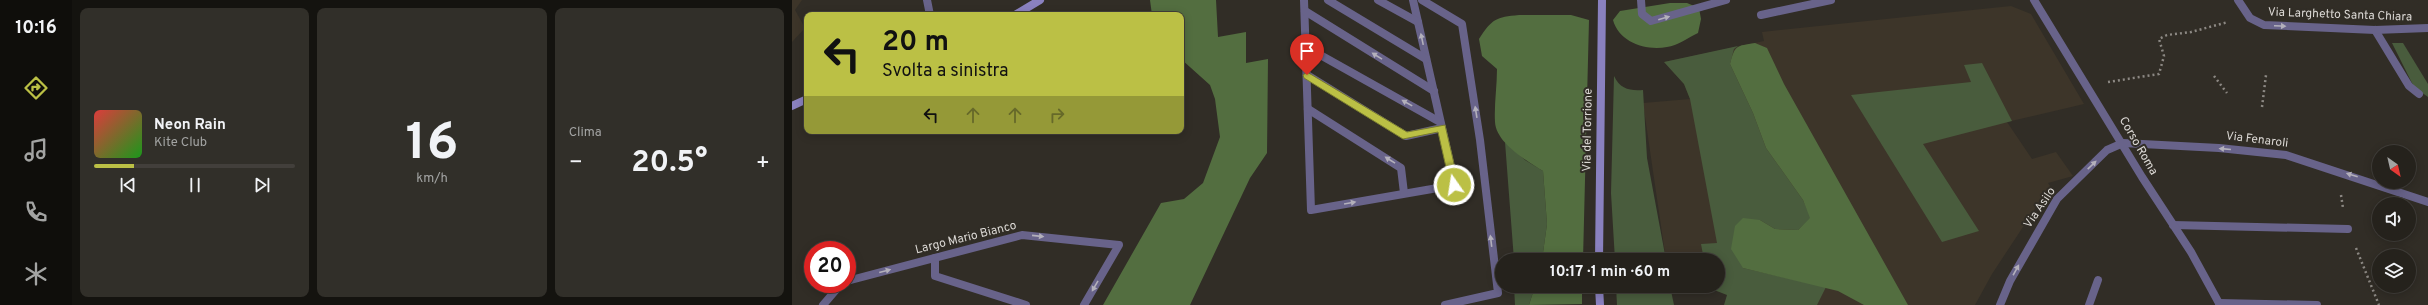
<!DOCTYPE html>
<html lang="it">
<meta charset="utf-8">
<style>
body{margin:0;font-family:Overpass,sans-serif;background:#312f29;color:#f1f3f6;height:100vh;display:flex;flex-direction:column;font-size:15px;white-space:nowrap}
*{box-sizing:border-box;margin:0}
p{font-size:13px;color:#a3a4a3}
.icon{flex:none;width:22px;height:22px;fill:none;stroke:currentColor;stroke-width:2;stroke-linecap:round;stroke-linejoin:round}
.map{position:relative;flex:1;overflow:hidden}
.side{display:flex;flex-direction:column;gap:8px;padding:8px;background:#14130f;width:720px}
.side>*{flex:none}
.hud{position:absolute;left:12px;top:12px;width:380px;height:122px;border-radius:8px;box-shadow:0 2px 10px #0003,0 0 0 1px #423f3b;background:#bbc045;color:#111;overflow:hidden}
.needle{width:26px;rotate:146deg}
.tools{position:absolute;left:1580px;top:145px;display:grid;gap:8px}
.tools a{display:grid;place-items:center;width:44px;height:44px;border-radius:50%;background:#25221c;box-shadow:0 2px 10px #0003,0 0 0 1px #423f3b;font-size:20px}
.speed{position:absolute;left:12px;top:241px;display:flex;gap:8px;font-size:20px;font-weight:700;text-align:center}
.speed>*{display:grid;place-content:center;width:52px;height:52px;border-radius:50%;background:#25221c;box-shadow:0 2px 10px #0003,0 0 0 1px #423f3b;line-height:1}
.speed .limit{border:6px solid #d22;background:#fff;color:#111}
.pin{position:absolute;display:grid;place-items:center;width:34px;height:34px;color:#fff;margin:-41px -17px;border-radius:50% 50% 50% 0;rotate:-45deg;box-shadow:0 0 4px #0007}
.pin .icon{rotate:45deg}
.me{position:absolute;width:44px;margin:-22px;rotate:347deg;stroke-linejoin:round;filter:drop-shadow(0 0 3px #0008)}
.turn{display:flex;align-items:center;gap:14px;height:84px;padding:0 12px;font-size:18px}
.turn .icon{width:52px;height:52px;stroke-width:2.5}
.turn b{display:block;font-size:28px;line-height:34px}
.lanes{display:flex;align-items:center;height:38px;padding:0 12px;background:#0003;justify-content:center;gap:20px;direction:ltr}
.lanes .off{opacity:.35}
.big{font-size:30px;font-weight:700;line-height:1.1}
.side .widget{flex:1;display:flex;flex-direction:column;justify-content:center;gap:6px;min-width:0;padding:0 14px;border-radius:8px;background:#312f29}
.side .dial{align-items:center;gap:0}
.dial b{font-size:52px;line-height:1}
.song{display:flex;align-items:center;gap:12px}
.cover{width:48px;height:48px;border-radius:6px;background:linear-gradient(135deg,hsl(0 70% 55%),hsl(120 70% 35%))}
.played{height:4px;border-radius:2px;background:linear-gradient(90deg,#bbc045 20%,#423f3b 20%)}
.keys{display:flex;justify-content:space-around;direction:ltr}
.heat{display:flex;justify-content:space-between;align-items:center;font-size:22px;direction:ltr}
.side .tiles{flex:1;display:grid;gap:8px;grid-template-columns:repeat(3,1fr)}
.trip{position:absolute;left:703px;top:253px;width:230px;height:40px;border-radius:20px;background:#25221c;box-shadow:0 2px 10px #0003,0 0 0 1px #423f3b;font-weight:700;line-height:40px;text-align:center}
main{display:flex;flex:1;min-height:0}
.tabs{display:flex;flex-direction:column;width:72px;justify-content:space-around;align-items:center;background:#0f0e0b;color:#a3a4a3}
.tabs .icon{width:28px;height:28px}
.tabs .selected{color:#bbc045}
.tabs b{font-size:18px;color:#f1f3f6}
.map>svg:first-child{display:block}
</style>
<main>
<nav class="tabs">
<b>10:16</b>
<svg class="icon selected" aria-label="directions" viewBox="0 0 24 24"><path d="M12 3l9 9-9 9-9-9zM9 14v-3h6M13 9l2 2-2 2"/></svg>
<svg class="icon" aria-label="music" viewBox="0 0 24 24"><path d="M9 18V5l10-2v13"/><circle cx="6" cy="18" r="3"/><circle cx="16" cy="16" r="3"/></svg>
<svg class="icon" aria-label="phone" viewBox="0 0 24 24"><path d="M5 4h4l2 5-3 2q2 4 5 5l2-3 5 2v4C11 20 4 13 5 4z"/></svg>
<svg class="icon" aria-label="climate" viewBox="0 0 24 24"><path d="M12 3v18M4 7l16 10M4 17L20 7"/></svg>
</nav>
<section class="side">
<div class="tiles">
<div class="widget">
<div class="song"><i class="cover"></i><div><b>Neon Rain</b><p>Kite Club</p></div></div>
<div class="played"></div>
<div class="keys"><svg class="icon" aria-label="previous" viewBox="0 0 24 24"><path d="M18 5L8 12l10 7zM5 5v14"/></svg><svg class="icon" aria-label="pause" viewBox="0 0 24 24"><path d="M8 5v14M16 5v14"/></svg><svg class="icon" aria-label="next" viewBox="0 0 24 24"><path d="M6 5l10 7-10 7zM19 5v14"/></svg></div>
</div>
<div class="widget dial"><b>16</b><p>km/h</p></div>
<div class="widget"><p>Clima</p>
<div class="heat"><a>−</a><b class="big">20.5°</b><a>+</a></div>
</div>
</div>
</section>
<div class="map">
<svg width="1636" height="305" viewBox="0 0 1636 305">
<rect width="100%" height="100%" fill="#312d26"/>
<g fill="#3d3529">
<polygon points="0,0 10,0 3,10 13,28 0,42"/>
<polygon points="1219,6 1239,14 1292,104 1215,122 1240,159 1264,152 1281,176 1256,183 1258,186 1200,274 1183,305 968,305 910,286 926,286 926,260 874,260 851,103 898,99 892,84 872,62 972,41 970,32"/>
</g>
<g fill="#495c3d">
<polygon points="1600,43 1611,43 1636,84 1636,97 1622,87"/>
<polygon points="946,46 942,49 938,64 961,113 974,148 1011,200 1019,218 1006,230 983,229 968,220 951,268 1034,287 1025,305 932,305 935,295 917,288 917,286 926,286 926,260 912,260 909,244 925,243 898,99 892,84 872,62"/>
<polygon points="1190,63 1220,121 1131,144 1187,231 1150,242 1059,95 1179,82 1172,65"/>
<path d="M822 76C828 89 838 91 851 90L855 158 874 260H823L819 193Z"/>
<polygon points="713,142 733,160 751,171 755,224 750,260 722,260"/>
<polygon points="722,286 743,286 737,305 723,305"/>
<polygon points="824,286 878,286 882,305 825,305"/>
</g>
<g fill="#536e40">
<polygon points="358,0 424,0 426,37 454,32 454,63 476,59 475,153 458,178 398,305 311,305 369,203 392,199 411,183 428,137 423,99 418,85 389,59 389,15 360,15"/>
<path d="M878 3H895L907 8 909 19 906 33C897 37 885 46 875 47 853 51 827 42 821 20L828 11Z"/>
<path d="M727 15H779L797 20 791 260H750L755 224 751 171C735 161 704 143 703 122 702 105 705 87 705 69L690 56 687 39C700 19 704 17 727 15Z"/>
<path d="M963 43 975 48 992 84 1116 305H1072L1046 291 951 268 939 249 943 226 951 218 968 220 983 229 1006 230 1018 218 1011 200 974 148 961 113 938 64C943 45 944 46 963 43Z"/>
<polygon points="743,286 790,286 790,304 737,305"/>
</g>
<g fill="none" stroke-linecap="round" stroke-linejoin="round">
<g stroke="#8c8883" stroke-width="2.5" stroke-dasharray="2 3" stroke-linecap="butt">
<polyline points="1422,76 1435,93"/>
<polyline points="1316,82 1367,74 1372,56 1367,39 1375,35 1399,32 1436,22"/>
<polyline points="1470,107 1474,75"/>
<polyline points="1602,146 1602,152"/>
<polyline points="1549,195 1551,208"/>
<polyline points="1564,248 1587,305"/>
</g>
<g stroke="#68638a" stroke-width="8">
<polyline points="512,0 519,210 663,185 621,0"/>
<polyline points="536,0 634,59"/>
<polyline points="586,0 626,22"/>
<polyline points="630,0 670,24 688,140 706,293 653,305"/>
<polyline points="849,0 850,14 859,21 934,0"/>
<polyline points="513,11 642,91"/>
<polyline points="969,15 1039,0"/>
<polyline points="1583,30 1617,86 1627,94"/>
<polyline points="514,47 648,122"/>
<polyline points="515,75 614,136 650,128"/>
<polyline points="516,109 609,168 612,193"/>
<polyline points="1381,225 1556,229"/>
<polyline points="143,258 143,276 234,305"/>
<polyline points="55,281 230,235 327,245 292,305"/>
<polyline points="31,305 49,284"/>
</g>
<g stroke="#68638a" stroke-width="8">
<polyline points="135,0 138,15"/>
<polyline points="1242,0 1350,177 1399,252 1428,305"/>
<polyline points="1446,0 1458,18 1472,25 1583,30 1636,28"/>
<polyline points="1427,303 1525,305"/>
<polyline points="1208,305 1218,281 1265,199 1315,150 1331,143 1427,148 1494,155 1636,202"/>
<polyline points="1297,305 1306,280"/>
</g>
<g stroke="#8a81bf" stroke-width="8">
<polyline points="223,15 248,0"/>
<polyline points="0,106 15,99"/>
<polyline points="807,260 810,0"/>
<polyline points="807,286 808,305"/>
</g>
</g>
<defs><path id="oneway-solid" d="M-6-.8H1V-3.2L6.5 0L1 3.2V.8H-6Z"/></defs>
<g fill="#b3b0bb">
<use href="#oneway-solid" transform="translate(872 18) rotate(-16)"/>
<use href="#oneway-solid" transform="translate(1488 26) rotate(2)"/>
<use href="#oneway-solid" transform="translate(630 39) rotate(-102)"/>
<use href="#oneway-solid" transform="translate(585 56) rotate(-148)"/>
<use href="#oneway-solid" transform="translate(615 103) rotate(-151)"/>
<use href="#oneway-solid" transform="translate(684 112) rotate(-99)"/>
<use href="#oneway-solid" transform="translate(1433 149) rotate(-175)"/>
<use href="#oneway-solid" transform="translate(598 160) rotate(-148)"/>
<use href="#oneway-solid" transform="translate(1300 165) rotate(-44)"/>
<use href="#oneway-solid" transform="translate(1560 175) rotate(-162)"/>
<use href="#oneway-solid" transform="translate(558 203) rotate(-10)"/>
<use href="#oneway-solid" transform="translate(246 236) rotate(6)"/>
<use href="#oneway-solid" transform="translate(699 241) rotate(-97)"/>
<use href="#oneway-solid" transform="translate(1224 270) rotate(-61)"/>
<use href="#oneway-solid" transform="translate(93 271) rotate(-15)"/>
<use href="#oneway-solid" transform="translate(303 286) rotate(120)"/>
</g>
<polygon fill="#bbc045" stroke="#7a7d2d" points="515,72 615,132 653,125 667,185 666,188 662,189 658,185 646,132 611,139 512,78 511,75"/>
<g text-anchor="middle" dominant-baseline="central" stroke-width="4" stroke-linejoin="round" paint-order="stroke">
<g font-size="12" fill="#dcd9d5" stroke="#312d26">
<text transform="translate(1548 15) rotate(2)">Via Larghetto Santa Chiara</text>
<text transform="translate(796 130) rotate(-89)">Via del Torrione</text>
<text transform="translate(1465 140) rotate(7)">Via Fenaroli</text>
<text transform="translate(1346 146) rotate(60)">Corso Roma</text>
<text transform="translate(1248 208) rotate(-56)">Via Asilo</text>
<text transform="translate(174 238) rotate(-14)">Largo Mario Bianco</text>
</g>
</g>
</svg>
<div class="tools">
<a><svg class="needle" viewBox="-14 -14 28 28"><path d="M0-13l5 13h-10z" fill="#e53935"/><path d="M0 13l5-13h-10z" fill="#a3a4a3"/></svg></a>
<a><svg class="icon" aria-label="sound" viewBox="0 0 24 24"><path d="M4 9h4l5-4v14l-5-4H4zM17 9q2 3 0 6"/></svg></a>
<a><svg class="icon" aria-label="layers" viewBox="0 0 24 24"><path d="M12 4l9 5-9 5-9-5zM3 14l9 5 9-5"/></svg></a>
</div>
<div class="speed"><div class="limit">20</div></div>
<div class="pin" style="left:515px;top:75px;background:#d93025"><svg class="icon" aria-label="arrive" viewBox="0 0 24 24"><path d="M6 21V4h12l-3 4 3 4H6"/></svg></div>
<svg class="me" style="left:662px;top:185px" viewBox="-20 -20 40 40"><circle r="17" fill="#bbc045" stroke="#fff" stroke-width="3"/><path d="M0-11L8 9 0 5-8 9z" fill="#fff"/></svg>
<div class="trip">10:17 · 1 min · 60 m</div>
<div class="hud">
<div class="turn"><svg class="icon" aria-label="left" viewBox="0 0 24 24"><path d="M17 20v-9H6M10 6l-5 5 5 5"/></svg><div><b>20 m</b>Svolta a sinistra</div></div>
<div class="lanes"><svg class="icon" aria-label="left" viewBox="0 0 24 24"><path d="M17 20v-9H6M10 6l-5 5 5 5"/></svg><svg class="icon off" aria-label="ahead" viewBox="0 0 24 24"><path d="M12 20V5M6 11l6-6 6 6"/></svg><svg class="icon off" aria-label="ahead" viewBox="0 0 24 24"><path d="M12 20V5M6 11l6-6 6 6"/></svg><svg class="icon off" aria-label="right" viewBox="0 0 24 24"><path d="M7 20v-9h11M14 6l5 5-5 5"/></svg></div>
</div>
</div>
</main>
